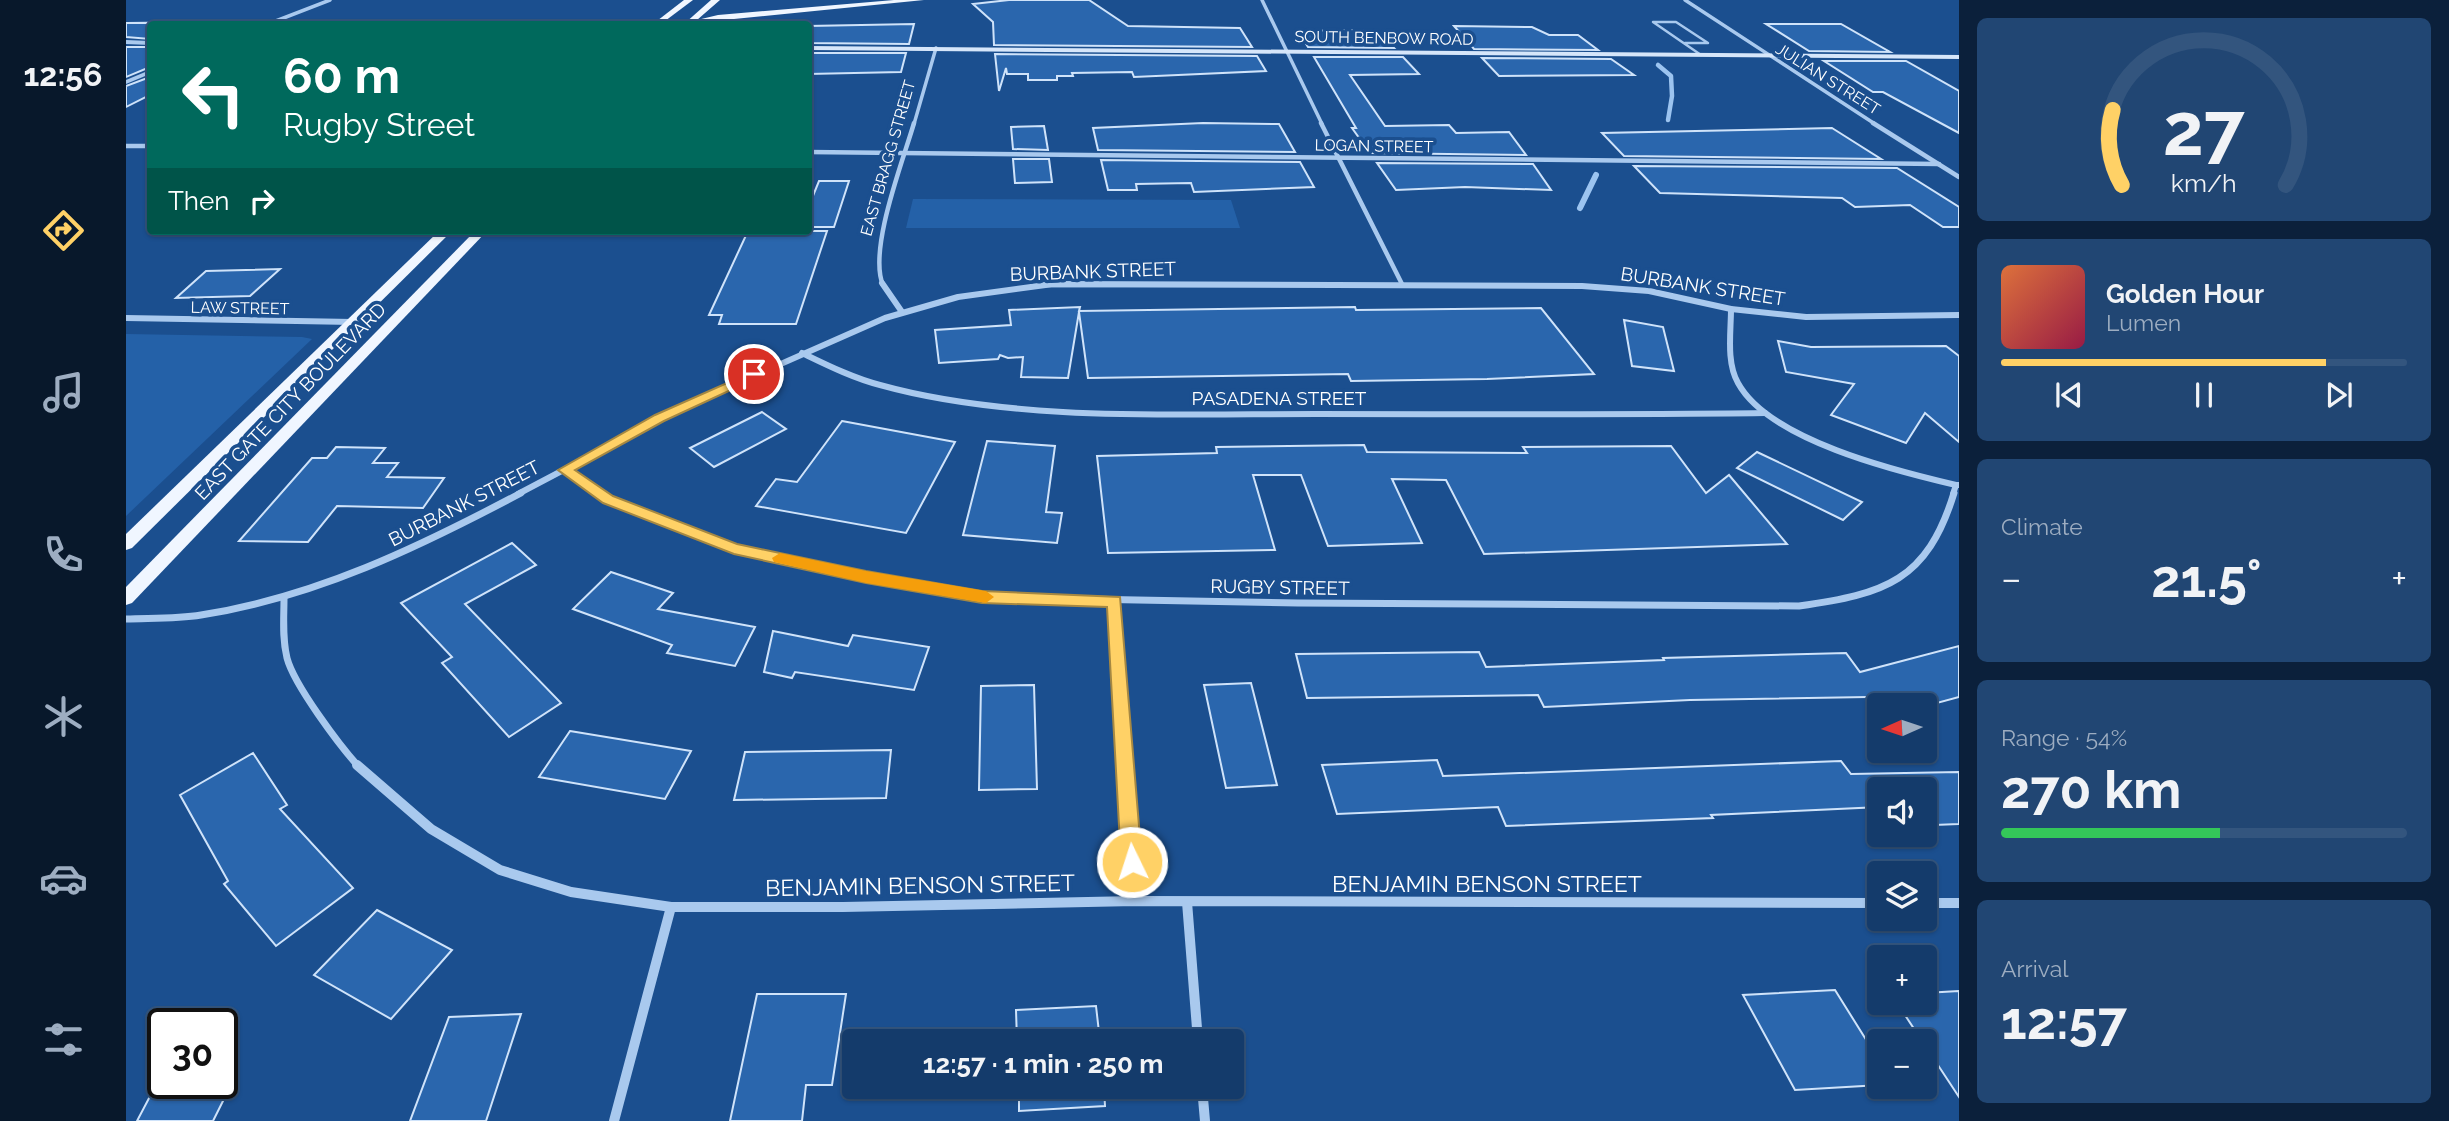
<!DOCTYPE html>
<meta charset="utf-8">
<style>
body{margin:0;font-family:Raleway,sans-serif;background:#214673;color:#f1f3f6;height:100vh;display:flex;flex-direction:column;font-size:26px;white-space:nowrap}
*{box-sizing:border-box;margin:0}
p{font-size:23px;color:#9dadc1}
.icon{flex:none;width:38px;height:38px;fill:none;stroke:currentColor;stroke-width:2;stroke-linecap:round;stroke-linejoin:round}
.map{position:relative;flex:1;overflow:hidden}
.drawer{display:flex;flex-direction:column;gap:18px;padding:18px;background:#0b203b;width:490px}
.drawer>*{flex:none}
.banner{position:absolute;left:21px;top:21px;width:665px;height:214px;border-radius:7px;box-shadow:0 2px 5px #0004,0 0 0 2px #33557e;background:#00695c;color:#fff;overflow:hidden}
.needle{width:46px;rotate:267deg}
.buttons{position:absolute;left:1741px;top:693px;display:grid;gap:14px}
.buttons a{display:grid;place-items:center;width:70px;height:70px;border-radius:7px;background:#143b6b;box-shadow:0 2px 5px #0004,0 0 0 2px #33557e;font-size:35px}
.speed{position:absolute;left:21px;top:1008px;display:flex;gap:14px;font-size:35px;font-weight:700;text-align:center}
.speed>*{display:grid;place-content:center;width:91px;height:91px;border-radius:50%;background:#143b6b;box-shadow:0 2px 5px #0004,0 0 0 2px #33557e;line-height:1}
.speed .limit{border:4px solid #111;border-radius:10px;background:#fff;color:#111}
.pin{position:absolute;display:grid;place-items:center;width:60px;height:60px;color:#fff;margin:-30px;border:4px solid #fff;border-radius:50%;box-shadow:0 2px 7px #0007}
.me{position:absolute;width:77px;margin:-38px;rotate:356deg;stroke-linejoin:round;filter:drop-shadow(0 0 5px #0008)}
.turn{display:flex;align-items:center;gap:24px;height:147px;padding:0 21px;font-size:32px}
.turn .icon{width:91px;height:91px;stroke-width:2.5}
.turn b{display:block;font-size:49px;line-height:60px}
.then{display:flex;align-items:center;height:66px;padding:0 21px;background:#0003;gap:14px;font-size:26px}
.big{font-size:52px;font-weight:700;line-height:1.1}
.drawer .widget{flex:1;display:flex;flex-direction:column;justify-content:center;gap:10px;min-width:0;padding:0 24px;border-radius:10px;background:#214673}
.drawer .dial{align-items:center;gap:0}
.dial svg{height:182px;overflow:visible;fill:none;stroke:#33557e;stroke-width:7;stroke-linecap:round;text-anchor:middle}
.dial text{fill:#f1f3f6;stroke:none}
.song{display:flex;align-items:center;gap:21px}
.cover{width:84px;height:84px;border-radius:10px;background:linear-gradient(135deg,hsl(20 70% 55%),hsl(340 70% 35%))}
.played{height:7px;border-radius:4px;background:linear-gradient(90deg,#ffd166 80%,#33557e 80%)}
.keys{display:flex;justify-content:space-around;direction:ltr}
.heat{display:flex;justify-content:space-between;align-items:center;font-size:38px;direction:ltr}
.charge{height:10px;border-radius:5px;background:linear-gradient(90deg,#34c759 54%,#33557e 0)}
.trip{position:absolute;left:716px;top:1029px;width:402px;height:70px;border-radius:7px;background:#143b6b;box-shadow:0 2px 5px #0004,0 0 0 2px #33557e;font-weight:700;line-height:70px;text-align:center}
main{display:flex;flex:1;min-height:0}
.menu{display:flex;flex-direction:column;width:126px;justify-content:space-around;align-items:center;background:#08182b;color:#9dadc1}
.menu .icon{width:49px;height:49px}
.menu .on{color:#ffd166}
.menu b{font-size:32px;color:#f1f3f6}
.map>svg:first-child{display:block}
</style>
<main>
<nav class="menu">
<b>12:56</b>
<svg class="icon on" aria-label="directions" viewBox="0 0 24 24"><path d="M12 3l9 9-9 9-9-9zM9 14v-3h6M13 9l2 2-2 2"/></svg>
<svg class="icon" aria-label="music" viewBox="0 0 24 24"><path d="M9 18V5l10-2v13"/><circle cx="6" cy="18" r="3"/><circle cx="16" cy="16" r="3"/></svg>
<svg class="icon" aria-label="phone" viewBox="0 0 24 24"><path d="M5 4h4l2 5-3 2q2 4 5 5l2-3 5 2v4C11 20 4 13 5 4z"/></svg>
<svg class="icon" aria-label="climate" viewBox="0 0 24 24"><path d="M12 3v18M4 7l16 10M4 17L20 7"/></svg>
<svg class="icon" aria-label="car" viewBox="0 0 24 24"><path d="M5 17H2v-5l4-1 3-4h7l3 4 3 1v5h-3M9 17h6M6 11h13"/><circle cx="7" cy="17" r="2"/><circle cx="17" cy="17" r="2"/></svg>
<svg class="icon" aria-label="filters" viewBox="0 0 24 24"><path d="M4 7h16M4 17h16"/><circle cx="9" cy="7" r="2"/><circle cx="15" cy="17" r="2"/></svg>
</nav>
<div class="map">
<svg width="1833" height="1121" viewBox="0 0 1833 1121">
<rect width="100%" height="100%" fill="#1b4f8f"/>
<g fill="#2461a8">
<polygon points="787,199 1105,200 1114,228 780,228"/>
<polygon points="0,334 176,337 186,339 0,516"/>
</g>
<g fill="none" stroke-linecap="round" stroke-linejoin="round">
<polyline stroke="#9cc4f0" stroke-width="4.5" points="1532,65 1545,76 1546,96 1542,120"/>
<polyline stroke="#9cc4f0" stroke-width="6" points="1454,208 1470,175"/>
</g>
<g fill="#2a66ad" stroke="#cfe3fa" stroke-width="2">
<polygon points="883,0 963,0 1002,26 1114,28 1126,47 868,45 867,22 847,4"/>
<polygon points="93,22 88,24 24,24 24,39 0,37 0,23"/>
<polygon points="788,24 783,44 682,43 682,26"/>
<polygon points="1640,24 1715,24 1764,52 1683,51"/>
<polygon points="1328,26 1406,27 1423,35 1452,35 1472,50 1348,49"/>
<polygon points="1251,30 1268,48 1182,47 1172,31"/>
<polygon points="0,47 24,47 24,67 0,77"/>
<polygon points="682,53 780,53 775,72 682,74"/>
<polygon points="869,54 1131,56 1140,71 1008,77 1006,72 946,73 947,76 931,76 931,80 902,80 902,74 881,74 880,68 873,91"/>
<polygon points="1188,57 1277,57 1293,74 1224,75 1259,126 1323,125 1330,133 1383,132 1400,155 1244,153 1226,128 1230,128"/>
<polygon points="1356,58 1485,59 1508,75 1373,76"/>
<polygon points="1698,61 1780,61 1833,91 1833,133 1757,92 1747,92"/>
<polygon points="24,77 24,95 0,107 0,86"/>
<polygon points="1077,123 1153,124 1169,152 972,150 967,128"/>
<polygon points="918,126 922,150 887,149 885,127"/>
<polygon points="1706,128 1755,159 1498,156 1476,133"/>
<polygon points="887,159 923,159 926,182 889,183"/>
<polygon points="975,160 1174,162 1188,187 1068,192 1065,183 1010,184 1011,190 982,190"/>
<polygon points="1251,163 1407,164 1425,190 1339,187 1270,190"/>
<polygon points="1508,166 1771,168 1833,207 1833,227 1817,227 1784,205 1729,207 1716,198 1534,193"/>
<polygon points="693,181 723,181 708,227 682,227 682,208"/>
<polygon points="622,231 701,231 670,324 593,324 596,315 583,315"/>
<polygon points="154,269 124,296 50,298 80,271"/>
<polygon points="954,307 953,311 1229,307 1230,310 1415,308 1468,374 1361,379 1225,381 1222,374 962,378 953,312 942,378 895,377 897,357 882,358 874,355 872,359 813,363 809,330 885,325 883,310"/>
<polygon points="1498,320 1537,327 1548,371 1506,366"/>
<polygon points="1652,341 1685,347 1820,346 1833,356 1833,442 1799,413 1780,443 1705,415 1728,384 1660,372"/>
<polygon points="636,412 660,429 588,467 564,448"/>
<polygon points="716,421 829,442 780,533 630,506 650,479 671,482"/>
<polygon points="861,441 929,446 920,512 936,513 931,543 837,535"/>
<polygon points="1238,445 1241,452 1401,453 1397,447 1545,446 1580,493 1603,475 1661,544 1358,554 1320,480 1266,479 1296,543 1202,546 1175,475 1127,475 1149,550 982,553 971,456 1091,453 1090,447"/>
<polygon points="210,447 259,448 247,463 272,463 261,477 318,478 297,508 211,506 182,542 113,541 186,458 201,458"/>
<polygon points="1631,452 1736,502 1717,520 1611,468"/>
<polygon points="386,543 410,565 339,604 435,703 383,737 316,663 326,657 275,603"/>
<polygon points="485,572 547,593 532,609 629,627 609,666 541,653 546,645 447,609"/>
<polygon points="647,631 722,646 727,635 803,647 788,690 669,672 666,678 638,672"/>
<polygon points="1833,646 1833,697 1811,703 1802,696 1564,700 1418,707 1412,695 1181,698 1170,654 1353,652 1360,667 1538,660 1537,658 1720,653 1734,672"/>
<polygon points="1125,683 1151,785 1100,788 1078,685"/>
<polygon points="908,685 911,789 853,790 855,686"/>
<polygon points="444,731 565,751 539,799 413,777"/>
<polygon points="765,750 760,798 608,800 619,752"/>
<polygon points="127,753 161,805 154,809 227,888 150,946 98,884 102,881 54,795"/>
<polygon points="1311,760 1317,776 1715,761 1725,774 1833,772 1833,824 1808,825 1799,813 1799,789 1754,789 1754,807 1585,815 1587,818 1380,826 1372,807 1211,814 1196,765"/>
<polygon points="251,910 326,950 265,1019 188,975"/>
<polygon points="1709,990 1754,1062 1754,1085 1669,1090 1617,995"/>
<polygon points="1833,991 1833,1097 1771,1003 1799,1003 1799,993"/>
<polygon points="631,994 720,994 706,1085 680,1085 676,1121 604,1121"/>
<polygon points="970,1006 974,1041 891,1041 890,1010"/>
<polygon points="395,1014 360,1121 284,1121 323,1017"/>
<polygon points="31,1083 106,1083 87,1121 11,1121"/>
<polygon points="893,1087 978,1087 979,1106 893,1111"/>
</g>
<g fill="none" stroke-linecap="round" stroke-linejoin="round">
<polyline stroke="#a9c9ee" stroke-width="2.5" points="1559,43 1582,43 1550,22 1527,22 1575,55"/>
<g stroke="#a9c9ee" stroke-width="3.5">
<polyline points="1136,0 1196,124"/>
<polyline points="1559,0 1749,124"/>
<polyline points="142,24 204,0"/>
<polyline points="788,124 810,48"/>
</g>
<g stroke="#a9c9ee" stroke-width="4.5">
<polyline points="1195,123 1276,284"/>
<polyline points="1747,123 1833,177"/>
<polyline points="0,146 24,146"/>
<polyline points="682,152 1813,164"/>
<path d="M757 285C742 250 777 161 788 123"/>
<polyline points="917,285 1183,285"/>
</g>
<g stroke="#a9c9ee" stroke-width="6">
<polyline points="756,283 776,312"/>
<path d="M1605 309C1605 332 1600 362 1612 383 1643 440 1770 471 1830 485"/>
<polyline points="0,318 227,322"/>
<path d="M676 353C701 365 727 378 754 385 887 422 1052 414 1190 414 1340 414 1489 415 1639 413"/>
<polyline points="439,470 474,494"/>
<polyline points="392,494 555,408 759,318 832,297 927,284 1456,286 1523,291 1605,309 1680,317 1833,315"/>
<polyline points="1827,494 1830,485 1833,485"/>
</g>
<g stroke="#a9c9ee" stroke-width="7">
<path d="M471 493 482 500 608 548 740 577 856 597 1172 603 1673 606C1759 594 1801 581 1828 493"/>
<path d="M158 598C158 618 156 638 161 658 168 685 214 746 233 767"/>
<polyline points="989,601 1000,767"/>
<path d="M0 619C25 618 51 619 75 615 190 597 293 547 395 493"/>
</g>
<g stroke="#a9c9ee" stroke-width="10">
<polyline points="231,765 305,829 374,870 445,892 545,907 717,907 1009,901 1754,903"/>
<polyline points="1000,765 1009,901"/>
<polyline points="1061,902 1072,1041"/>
<polyline points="1799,903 1833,903"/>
<polyline points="1076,1087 1079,1121"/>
<polyline points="488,1121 545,907"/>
</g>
<g fill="#a9c9ee" fill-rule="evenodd">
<polygon points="0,40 24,41 24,45 0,44"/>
<polygon points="24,70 24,74 0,84 0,80"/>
</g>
<polygon fill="#d6e6fa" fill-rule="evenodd" points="682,46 1833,55 1833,59 682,50"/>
<g fill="#f0f6ff" fill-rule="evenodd">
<polygon points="558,0 567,0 535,24 527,24"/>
<polygon points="585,0 594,0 571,20 592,15 768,0 798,0 558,24"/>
<polygon points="313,231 326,231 6,548 0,550 0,534"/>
<polygon points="349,231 361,231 6,603 0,605 0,587"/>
</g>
</g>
<polygon fill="#ffd166" stroke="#a68842" stroke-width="2" points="628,371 635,374 633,377 538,421 449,470 487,496 611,544 740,571 856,591 994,597 1016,862 1013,869 1006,871 998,869 995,862 981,607 856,603 740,583 608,554 477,503 432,470 529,415"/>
<polygon fill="#f59e0b" points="654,553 740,571 860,591 868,597 860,603 740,583 648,562 646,558"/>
<g text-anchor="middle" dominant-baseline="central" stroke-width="7" stroke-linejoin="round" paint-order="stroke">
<g font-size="16" fill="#fff" stroke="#1b4f8f">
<text transform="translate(1258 38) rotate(1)">SOUTH BENBOW ROAD</text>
<text transform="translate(1702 79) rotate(32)">JULIAN STREET</text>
<text transform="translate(1248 146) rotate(1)">LOGAN STREET</text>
<text transform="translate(762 158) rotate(-74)">EAST BRAGG STREET</text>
<text transform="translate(114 308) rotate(1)">LAW STREET</text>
</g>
<g font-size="19" fill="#fff" stroke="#1b4f8f">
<text transform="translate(967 271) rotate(-2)">BURBANK STREET</text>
<text transform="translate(1577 286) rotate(9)">BURBANK STREET</text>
<text x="1153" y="398">PASADENA STREET</text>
<text transform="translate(164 401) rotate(-46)">EAST GATE CITY BOULEVARD</text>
<text transform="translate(338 503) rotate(-27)">BURBANK STREET</text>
<text transform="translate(1154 587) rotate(1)">RUGBY STREET</text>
</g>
<g font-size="23" fill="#fff" stroke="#1b4f8f">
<text x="1361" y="883">BENJAMIN BENSON STREET</text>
<text transform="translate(794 885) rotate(-1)">BENJAMIN BENSON STREET</text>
</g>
</g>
</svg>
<div class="buttons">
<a><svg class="needle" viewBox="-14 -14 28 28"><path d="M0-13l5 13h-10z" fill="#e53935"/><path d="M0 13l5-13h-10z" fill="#9dadc1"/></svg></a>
<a><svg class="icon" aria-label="sound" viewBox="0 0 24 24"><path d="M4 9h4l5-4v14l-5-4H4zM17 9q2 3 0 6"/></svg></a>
<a><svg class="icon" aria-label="layers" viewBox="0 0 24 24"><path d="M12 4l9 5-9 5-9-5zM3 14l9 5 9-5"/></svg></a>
<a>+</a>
<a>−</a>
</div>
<div class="speed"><div class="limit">30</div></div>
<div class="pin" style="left:628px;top:374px;background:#d93025"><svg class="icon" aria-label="arrive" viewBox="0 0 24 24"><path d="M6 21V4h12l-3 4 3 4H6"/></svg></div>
<svg class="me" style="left:1006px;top:862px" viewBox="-20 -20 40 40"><circle r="17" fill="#ffd166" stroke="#fff" stroke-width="3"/><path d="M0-11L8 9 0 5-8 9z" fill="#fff"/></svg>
<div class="trip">12:57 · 1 min · 250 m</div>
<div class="banner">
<div class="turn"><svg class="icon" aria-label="left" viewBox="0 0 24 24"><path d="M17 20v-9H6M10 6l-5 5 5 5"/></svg><div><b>60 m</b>Rugby Street</div></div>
<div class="then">Then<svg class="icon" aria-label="right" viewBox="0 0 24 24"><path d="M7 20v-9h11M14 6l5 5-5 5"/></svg></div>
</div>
</div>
<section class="drawer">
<div class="widget dial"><svg viewBox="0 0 100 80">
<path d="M14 69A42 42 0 1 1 86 69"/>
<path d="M14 69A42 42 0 0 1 10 36" stroke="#ffd166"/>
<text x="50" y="56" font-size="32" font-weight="700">27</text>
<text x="50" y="72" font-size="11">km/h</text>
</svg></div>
<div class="widget">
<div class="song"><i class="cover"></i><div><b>Golden Hour</b><p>Lumen</p></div></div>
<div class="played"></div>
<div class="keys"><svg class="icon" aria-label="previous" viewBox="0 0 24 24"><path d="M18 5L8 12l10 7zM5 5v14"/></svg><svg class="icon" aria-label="pause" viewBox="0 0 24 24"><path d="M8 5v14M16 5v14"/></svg><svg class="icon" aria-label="next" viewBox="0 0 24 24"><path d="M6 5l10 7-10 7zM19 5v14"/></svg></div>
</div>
<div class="widget"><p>Climate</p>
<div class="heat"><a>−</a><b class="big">21.5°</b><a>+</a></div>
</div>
<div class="widget"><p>Range · 54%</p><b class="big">270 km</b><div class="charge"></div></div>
<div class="widget"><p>Arrival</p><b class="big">12:57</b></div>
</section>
</main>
